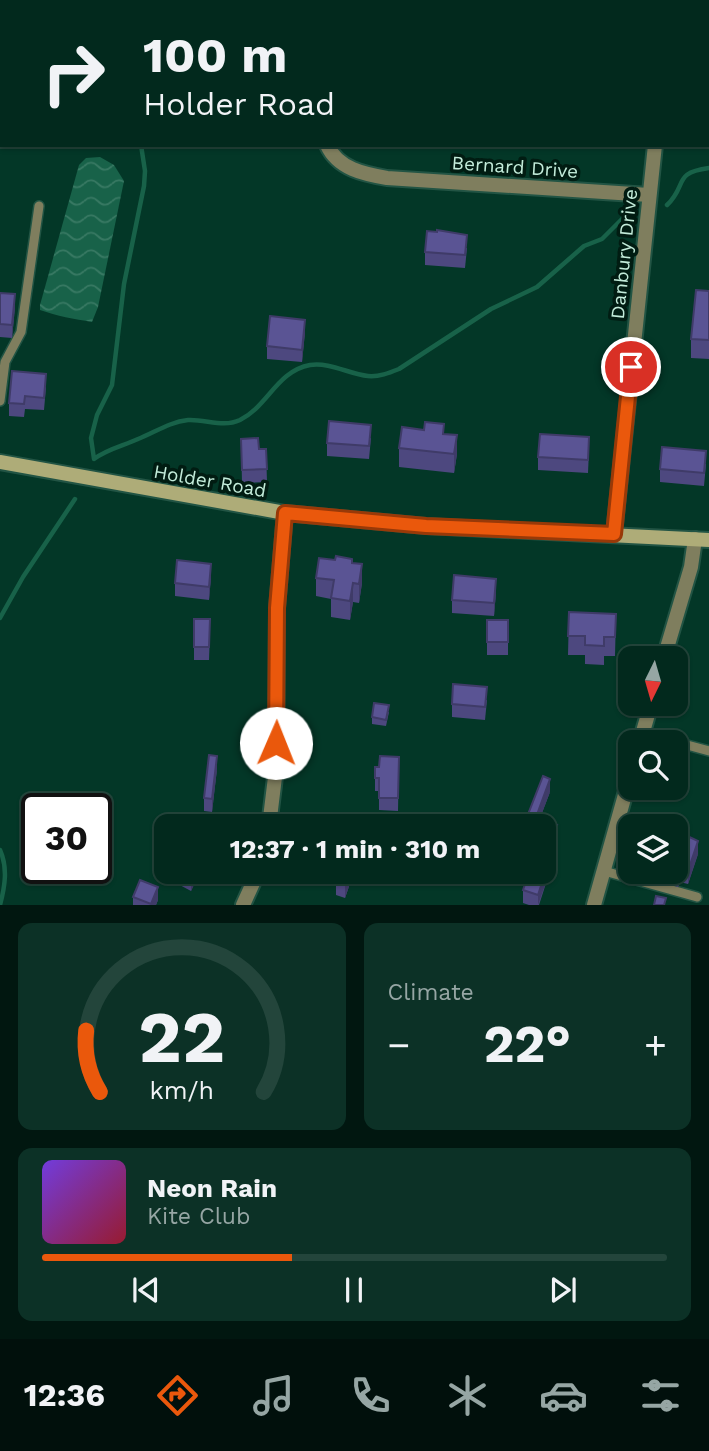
<!DOCTYPE html>
<meta charset="utf-8">
<style>
body{margin:0;font-family:"Work Sans",sans-serif;background:#0c3126;color:#f1f3f6;height:100vh;display:flex;flex-direction:column;font-size:26px;white-space:nowrap}
*{box-sizing:border-box;margin:0}
p{font-size:23px;color:#96a6a4}
.icon{flex:none;width:38px;height:38px;fill:none;stroke:currentColor;stroke-width:2;stroke-linecap:round;stroke-linejoin:round}
.map{position:relative;height:905px;overflow:hidden}
.sheet{display:flex;flex-direction:column;gap:18px;padding:18px;background:#011710;flex:1}
.sheet>*{flex:none}
.hud{position:absolute;left:0px;top:0px;width:710px;height:147px;box-shadow:0 2px 5px #0004,0 0 0 2px #23453b;background:#02291d;color:#f1f3f6;overflow:hidden}
.needle{width:46px;rotate:185deg}
.controls{position:absolute;left:618px;top:646px;display:grid;gap:14px}
.controls a{display:grid;place-items:center;width:70px;height:70px;border-radius:14px;background:#02291d;box-shadow:0 2px 5px #0004,0 0 0 2px #23453b;font-size:35px}
.speed{position:absolute;left:21px;top:793px;display:flex;gap:14px;font-size:35px;font-weight:700;text-align:center}
.speed>*{display:grid;place-content:center;width:91px;height:91px;border-radius:50%;background:#02291d;box-shadow:0 2px 5px #0004,0 0 0 2px #23453b;line-height:1}
.speed .limit{border:4px solid #111;border-radius:10px;background:#fff;color:#111}
.pin{position:absolute;display:grid;place-items:center;width:60px;height:60px;color:#fff;margin:-30px;border:4px solid #fff;border-radius:50%;box-shadow:0 2px 7px #0007}
.me{position:absolute;width:77px;margin:-38px;rotate:1deg;stroke-linejoin:round;filter:drop-shadow(0 0 5px #0008)}
.turn{display:flex;align-items:center;gap:24px;height:147px;padding:0 28px;font-size:32px}
.turn .icon{width:91px;height:91px;stroke-width:2.5}
.turn b{display:block;font-size:49px;line-height:60px}
.big{font-size:52px;font-weight:700;line-height:1.1}
.sheet .widget{flex:1;display:flex;flex-direction:column;justify-content:center;gap:10px;min-width:0;padding:0 24px;border-radius:14px;background:#0c3126}
.sheet .dial{align-items:center;gap:0}
.dial svg{height:182px;overflow:visible;fill:none;stroke:#23453b;stroke-width:7;stroke-linecap:round;text-anchor:middle}
.dial text{fill:#f1f3f6;stroke:none}
.song{display:flex;align-items:center;gap:21px}
.cover{width:84px;height:84px;border-radius:10px;background:linear-gradient(135deg,hsl(260 70% 55%),hsl(350 70% 35%))}
.played{height:7px;border-radius:4px;background:linear-gradient(90deg,#ea580c 40%,#23453b 40%)}
.keys{display:flex;justify-content:space-around;direction:ltr}
.heat{display:flex;justify-content:space-between;align-items:center;font-size:38px;direction:ltr}
.sheet .tiles{flex:1;display:grid;gap:18px;grid-template-columns:1fr 1fr}
.widget:last-child{grid-column:span 2}
.trip{position:absolute;left:154px;top:814px;width:402px;height:70px;border-radius:14px;background:#02291d;box-shadow:0 2px 5px #0004,0 0 0 2px #23453b;font-weight:700;line-height:70px;text-align:center}
.tab-bar{display:flex;height:112px;justify-content:space-around;align-items:center;background:#01100c;color:#96a6a4}
.tab-bar .icon{width:49px;height:49px}
.tab-bar .selected{color:#ea580c}
.tab-bar b{font-size:32px;color:#f1f3f6}
.map>svg:first-child{display:block}
</style>
<div class="map">
<svg width="709" height="905" viewBox="0 0 709 905">
<defs>
<pattern id="water-waves" width="16" height="10" patternUnits="userSpaceOnUse" patternTransform="scale(1.75)"><rect width="16" height="10" fill="#186249"/><path d="M0 5q4-4 8 0t8 0" fill="none" stroke="#387963"/></pattern>
</defs>
<rect width="100%" height="100%" fill="#033727"/>
<path fill="url(#water-waves)" d="M100 157 114 165 124 181 98 307 92 322C74 319 57 316 40 310V305L79 165 86 158Z"/>
<g fill="none" stroke-linecap="round" stroke-linejoin="round">
<g stroke="#186249" stroke-width="4.5">
<polyline points="107,0 107,2"/>
<path d="M141 145 145 171 144 186 124 284 112 385 97 415 91 438 94 459C107 449 123 446 138 439 154 433 169 422 188 420 206 419 223 428 240 420 268 406 277 371 310 365 330 362 349 374 368 376 379 377 389 373 399 369L491 309 537 287 584 246 602 239 625 216"/>
<path d="M667 205C688 185 672 173 709 168"/>
<polyline points="0,618 23,577 75,499"/>
<path d="M0 850C8 868 5 886 0 905"/>
</g>
<g stroke="#225444" stroke-width="12">
<g id="lane">
<polyline points="0,401 5,362 21,332 39,206"/>
<polyline points="642,734 675,742"/>
<polyline points="676,742 709,751"/>
<polyline points="604,871 697,897"/>
</g>
</g>
<g stroke="#225444" stroke-width="18">
<g id="street">
<polyline points="336,2 336,0"/>
<polyline points="670,2 670,0"/>
<path d="M327 145C338 169 364 174 387 178L649 195"/>
<polyline points="614,534 655,145"/>
<polyline points="664,658 691,567 695,539"/>
<polyline points="640,742 651,704"/>
<polyline points="269,826 276,769 277,608 285,513"/>
<polyline points="243,905 258,872"/>
<polyline points="594,905 630,777"/>
</g>
</g>
<g stroke="#225444" stroke-width="18">
<polyline id="secondary" points="0,462 285,513 426,526 709,540"/>
</g>
<use href="#lane" stroke="#7f7e5e" stroke-width="9"/>
<use href="#street" stroke="#7f7e5e" stroke-width="14"/>
<use href="#secondary" stroke="#aeac78" stroke-width="14"/>
</g>
<g fill="#4d487f">
<polygon points="467,248 465,268 425,265 425,252"/>
<polygon points="709,291 709,359 691,358 691,339"/>
<polygon points="0,293 15,307 12,338 0,337"/>
<polygon points="305,332 302,362 267,359 267,346"/>
<polygon points="46,387 44,410 25,409 24,417 9,416 9,403"/>
<polygon points="444,434 457,454 454,473 399,467 399,448"/>
<polygon points="371,438 369,459 327,456 327,443"/>
<polygon points="241,439 259,449 266,449 267,482 242,483"/>
<polygon points="589,450 588,473 538,470 538,457"/>
<polygon points="706,464 704,486 660,482 660,469"/>
<polygon points="352,563 362,583 359,603 353,602 350,620 331,617 331,599 316,596 316,578"/>
<polygon points="211,577 209,600 175,596 175,583"/>
<polygon points="496,592 494,616 452,613 452,600"/>
<polygon points="569,612 616,614 615,656 604,656 604,665 585,664 585,655 568,655"/>
<polygon points="194,619 210,632 209,660 194,660"/>
<polygon points="487,620 508,642 508,655 487,655"/>
<polygon points="487,700 485,720 452,717 452,704"/>
<polygon points="389,712 386,726 372,724 372,717"/>
<polygon points="399,757 398,811 379,810 379,791 375,791 375,767 379,767"/>
<polygon points="217,769 212,812 204,811 204,798"/>
<polygon points="550,792 537,826 527,826 527,817"/>
<polygon points="544,828 557,838 549,861 549,874 539,905 529,905 523,903 523,890 544,872"/>
<polygon points="698,854 688,884 680,882 678,887 665,883 665,872 676,872"/>
<polygon points="176,872 200,872 191,891 176,883"/>
<polygon points="340,872 354,872 345,898 336,895 336,882"/>
<polygon points="133,897 158,900 156,905 133,905"/>
</g>
<g fill="#3f3b68">
<polygon points="15,294 15,307 12,338 12,325"/>
<polygon points="305,320 305,332 302,362 302,350"/>
<polygon points="457,435 457,454 454,473 454,454"/>
<polygon points="211,564 211,577 209,600 209,587"/>
<polygon points="362,564 362,583 359,603 359,584"/>
<polygon points="496,579 496,592 494,616 494,603"/>
<polygon points="353,583 353,602 350,620 350,601"/>
<polygon points="217,756 217,769 212,812 212,799"/>
<polygon points="550,779 550,792 537,826 535,826 535,820"/>
<polygon points="557,825 557,838 548,864 548,851"/>
<polygon points="698,841 698,854 688,884 688,871"/>
<polygon points="549,861 549,874 538,905 538,895"/>
<polygon points="680,869 680,882 678,887 678,875"/>
<polygon points="194,872 200,872 191,891 191,878"/>
<polygon points="350,872 354,872 345,898 345,885"/>
<polygon points="158,887 158,900 156,905 151,905"/>
</g>
<g fill="#5a5494" stroke="#3f3b68" stroke-width="2">
<polygon points="259,0 288,0 288,2 258,2"/>
<rect x="383" y="0" width="29" height="2"/>
<rect x="568" y="0" width="14" height="2"/>
<polygon points="437,230 467,235 465,255 425,252 427,231 437,232"/>
<polygon points="696,290 709,291 709,340 691,339"/>
<polygon points="0,293 15,294 12,325 0,324"/>
<polygon points="270,316 305,320 302,350 267,346"/>
<polygon points="12,371 46,374 44,398 25,396 24,404 9,403"/>
<polygon points="329,421 371,425 369,446 327,443"/>
<polygon points="425,422 444,424 443,434 457,435 454,454 399,448 402,427 424,430"/>
<polygon points="540,434 589,437 588,460 538,457"/>
<polygon points="258,438 259,449 266,449 267,469 242,470 241,439"/>
<polygon points="662,447 706,451 704,473 660,469"/>
<polygon points="336,556 352,559 352,563 362,564 359,584 353,583 350,601 331,598 334,580 316,578 319,558 335,560"/>
<polygon points="177,560 211,564 209,587 175,583"/>
<polygon points="454,575 496,579 494,603 452,600"/>
<polygon points="569,612 616,614 615,637 604,637 604,646 585,645 585,636 568,636"/>
<polygon points="194,619 210,619 209,647 194,647"/>
<rect x="487" y="620" width="21" height="22"/>
<polygon points="453,684 487,687 485,707 452,704"/>
<polygon points="374,703 389,705 386,720 372,717"/>
<polygon points="209,755 217,756 212,799 204,798"/>
<polygon points="380,756 399,757 398,798 379,798 379,778 375,778 375,767 379,767"/>
<polygon points="543,776 550,779 535,820 527,817"/>
<polygon points="547,822 557,825 548,851 544,850 544,828"/>
<polygon points="683,834 698,841 688,871 680,869 678,875 668,872 676,872 676,857"/>
<polygon points="544,860 549,861 538,895 523,890 529,872 544,872"/>
<polygon points="178,872 194,872 191,878"/>
<polygon points="340,872 350,872 345,885 336,882"/>
<polygon points="140,880 158,887 151,904 133,897"/>
<polygon points="656,896 666,898 664,905 654,905"/>
</g>
<g fill="none" stroke-linecap="round" stroke-linejoin="round">
<g stroke="#983908" stroke-width="18">
<polyline id="route" points="276,743 277,608 285,513 426,526 614,534 631,367"/>
</g>
<use href="#route" stroke="#ea580c" stroke-width="12"/>
</g>
<g text-anchor="middle" dominant-baseline="central" stroke-width="7" stroke-linejoin="round" paint-order="stroke">
<g font-size="19" fill="#c3ecda" stroke="#011c12">
<text transform="translate(515 167) rotate(4)">Bernard Drive</text>
<text transform="translate(624 254) rotate(-84)">Danbury Drive</text>
<text transform="translate(210 481) rotate(10)">Holder Road</text>
</g>
</g>
</svg>
<div class="controls">
<a><svg class="needle" viewBox="-14 -14 28 28"><path d="M0-13l5 13h-10z" fill="#e53935"/><path d="M0 13l5-13h-10z" fill="#96a6a4"/></svg></a>
<a><svg class="icon" aria-label="search" viewBox="0 0 24 24"><circle cx="10" cy="10" r="6"/><path d="M15 15l6 6"/></svg></a>
<a><svg class="icon" aria-label="layers" viewBox="0 0 24 24"><path d="M12 4l9 5-9 5-9-5zM3 14l9 5 9-5"/></svg></a>
</div>
<div class="speed"><div class="limit">30</div></div>
<div class="pin" style="left:631px;top:367px;background:#d93025"><svg class="icon" aria-label="arrive" viewBox="0 0 24 24"><path d="M6 21V4h12l-3 4 3 4H6"/></svg></div>
<svg class="me" style="left:276px;top:743px" viewBox="-20 -20 40 40"><circle r="19" fill="#fff"/><path d="M0-13L10 11 0 6-10 11z" fill="#ea580c"/></svg>
<div class="trip">12:37 · 1 min · 310 m</div>
<div class="hud">
<div class="turn"><svg class="icon" aria-label="right" viewBox="0 0 24 24"><path d="M7 20v-9h11M14 6l5 5-5 5"/></svg><div><b>100 m</b>Holder Road</div></div>
</div>
</div>
<section class="sheet">
<div class="tiles">
<div class="widget dial"><svg viewBox="0 0 100 80">
<path d="M14 69A42 42 0 1 1 86 69"/>
<path d="M14 69A42 42 0 0 1 8 42" stroke="#ea580c"/>
<text x="50" y="56" font-size="32" font-weight="700">22</text>
<text x="50" y="72" font-size="11">km/h</text>
</svg></div>
<div class="widget"><p>Climate</p>
<div class="heat"><a>−</a><b class="big">22°</b><a>+</a></div>
</div>
<div class="widget">
<div class="song"><i class="cover"></i><div><b>Neon Rain</b><p>Kite Club</p></div></div>
<div class="played"></div>
<div class="keys"><svg class="icon" aria-label="previous" viewBox="0 0 24 24"><path d="M18 5L8 12l10 7zM5 5v14"/></svg><svg class="icon" aria-label="pause" viewBox="0 0 24 24"><path d="M8 5v14M16 5v14"/></svg><svg class="icon" aria-label="next" viewBox="0 0 24 24"><path d="M6 5l10 7-10 7zM19 5v14"/></svg></div>
</div>
</div>
</section>
<nav class="tab-bar">
<b>12:36</b>
<svg class="icon selected" aria-label="directions" viewBox="0 0 24 24"><path d="M12 3l9 9-9 9-9-9zM9 14v-3h6M13 9l2 2-2 2"/></svg>
<svg class="icon" aria-label="music" viewBox="0 0 24 24"><path d="M9 18V5l10-2v13"/><circle cx="6" cy="18" r="3"/><circle cx="16" cy="16" r="3"/></svg>
<svg class="icon" aria-label="phone" viewBox="0 0 24 24"><path d="M5 4h4l2 5-3 2q2 4 5 5l2-3 5 2v4C11 20 4 13 5 4z"/></svg>
<svg class="icon" aria-label="climate" viewBox="0 0 24 24"><path d="M12 3v18M4 7l16 10M4 17L20 7"/></svg>
<svg class="icon" aria-label="car" viewBox="0 0 24 24"><path d="M5 17H2v-5l4-1 3-4h7l3 4 3 1v5h-3M9 17h6M6 11h13"/><circle cx="7" cy="17" r="2"/><circle cx="17" cy="17" r="2"/></svg>
<svg class="icon" aria-label="filters" viewBox="0 0 24 24"><path d="M4 7h16M4 17h16"/><circle cx="9" cy="7" r="2"/><circle cx="15" cy="17" r="2"/></svg>
</nav>
